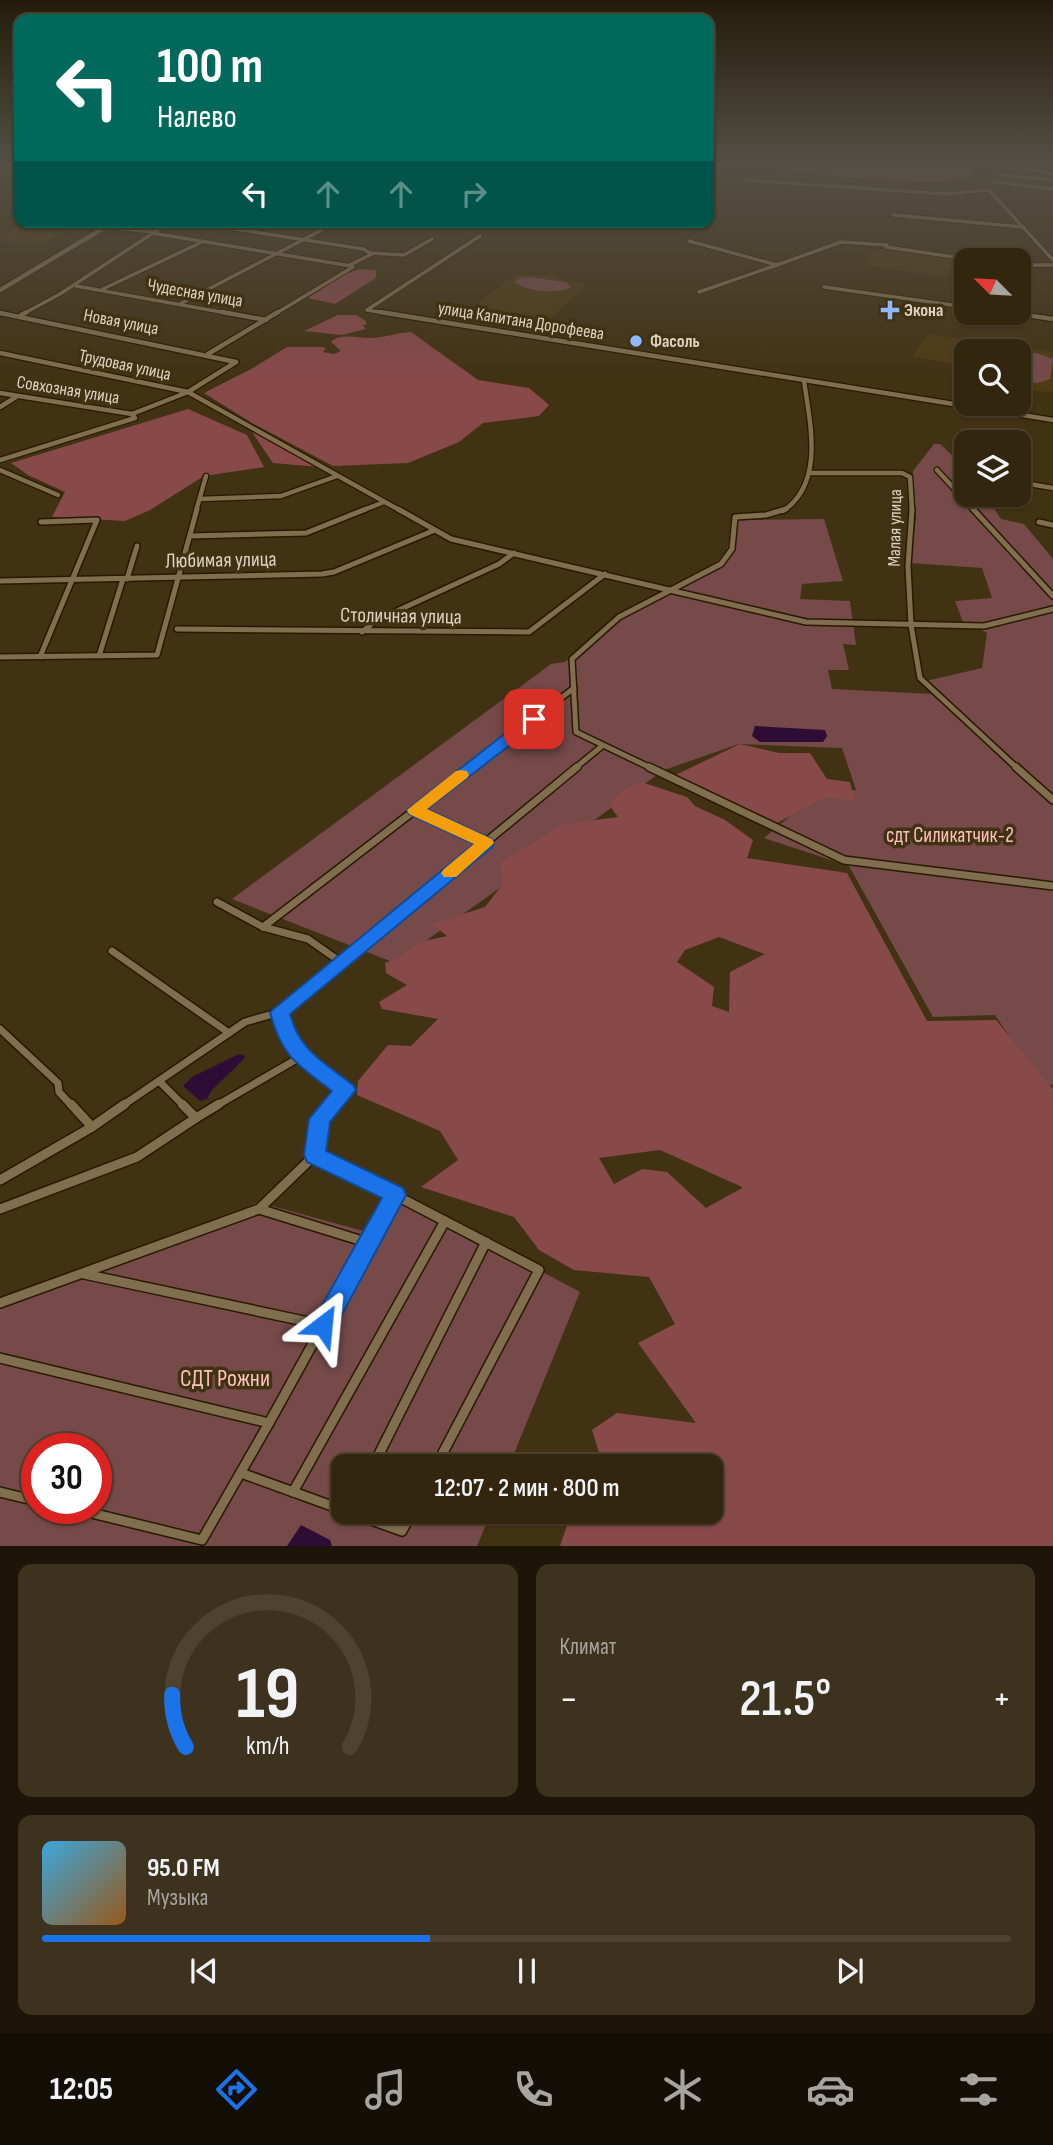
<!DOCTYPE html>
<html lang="ru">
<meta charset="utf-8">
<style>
body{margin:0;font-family:"Sofia Sans Condensed",sans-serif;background:#3d321d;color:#f1f3f6;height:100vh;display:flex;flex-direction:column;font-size:26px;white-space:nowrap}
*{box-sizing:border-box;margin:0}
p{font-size:23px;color:#a8a59e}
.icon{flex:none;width:38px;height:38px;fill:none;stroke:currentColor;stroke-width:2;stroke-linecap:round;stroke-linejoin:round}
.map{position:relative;height:1546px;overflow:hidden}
.panel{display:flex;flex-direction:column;gap:18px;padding:18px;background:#1c1508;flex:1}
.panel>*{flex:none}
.guide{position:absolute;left:14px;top:14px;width:700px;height:214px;border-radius:14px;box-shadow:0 2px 5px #0004,0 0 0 2px #4d432f;background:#00695c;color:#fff;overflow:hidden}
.needle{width:46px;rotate:294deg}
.controls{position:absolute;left:954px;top:248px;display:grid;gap:14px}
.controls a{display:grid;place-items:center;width:77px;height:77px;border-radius:14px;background:#32260f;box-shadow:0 2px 5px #0004,0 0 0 2px #4d432f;font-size:35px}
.speed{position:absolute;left:21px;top:1433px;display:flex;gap:14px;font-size:35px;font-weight:700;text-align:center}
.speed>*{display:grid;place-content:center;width:91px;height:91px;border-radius:50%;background:#32260f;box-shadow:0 2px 5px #0004,0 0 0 2px #4d432f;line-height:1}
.speed .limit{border:10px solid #d22;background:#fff;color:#111}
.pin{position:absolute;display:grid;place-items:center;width:60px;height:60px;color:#fff;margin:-30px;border-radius:14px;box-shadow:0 4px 10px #0006}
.me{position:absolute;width:77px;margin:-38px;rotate:29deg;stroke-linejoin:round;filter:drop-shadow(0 0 5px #0008)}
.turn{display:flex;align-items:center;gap:24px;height:147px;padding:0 28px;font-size:32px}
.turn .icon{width:91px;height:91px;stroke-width:2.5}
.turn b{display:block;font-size:49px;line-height:60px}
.lanes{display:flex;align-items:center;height:66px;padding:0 28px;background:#0003;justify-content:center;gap:35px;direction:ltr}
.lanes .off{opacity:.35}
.big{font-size:52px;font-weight:600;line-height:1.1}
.panel .widget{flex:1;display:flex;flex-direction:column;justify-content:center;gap:10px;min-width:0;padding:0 24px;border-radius:14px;background:#3d321d}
.panel .dial{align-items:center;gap:0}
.dial svg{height:182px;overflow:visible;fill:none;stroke:#4d432f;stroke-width:7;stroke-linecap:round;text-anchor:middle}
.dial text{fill:#f1f3f6;stroke:none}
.song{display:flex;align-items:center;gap:21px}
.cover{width:84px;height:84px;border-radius:10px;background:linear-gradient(135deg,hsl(200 70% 55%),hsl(30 70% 35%))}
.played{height:7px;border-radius:4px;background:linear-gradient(90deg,#1a73e8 40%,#4d432f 40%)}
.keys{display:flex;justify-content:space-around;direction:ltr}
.heat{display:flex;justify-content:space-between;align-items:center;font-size:38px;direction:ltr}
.panel .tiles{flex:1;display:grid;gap:18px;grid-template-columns:1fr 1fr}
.widget:last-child{grid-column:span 2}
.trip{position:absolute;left:331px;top:1454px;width:392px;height:70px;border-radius:14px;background:#32260f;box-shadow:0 2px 5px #0004,0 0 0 2px #4d432f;font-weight:600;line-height:70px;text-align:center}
.dock{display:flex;height:112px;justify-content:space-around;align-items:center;background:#140f06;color:#a8a59e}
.dock .icon{width:49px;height:49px}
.dock .active{color:#1a73e8}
.dock b{font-size:32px;color:#f1f3f6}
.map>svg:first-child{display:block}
</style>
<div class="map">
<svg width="1053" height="1547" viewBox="0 0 1053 1547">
<rect width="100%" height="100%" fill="#423214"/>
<g fill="#4e3a14">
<polygon points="23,222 45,222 76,224 45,243 0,241 0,236"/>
<polygon points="876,249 957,259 946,277 862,265"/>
<polygon points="517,274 558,276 556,279 588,283 536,333 454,320"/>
<polygon points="927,334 937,335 1002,345 999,352 966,352 966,366 912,357"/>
<polygon points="1011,346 1053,352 1053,392 1019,390 1018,352 1009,352"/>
</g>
<g fill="#754a49" fill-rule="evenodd">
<path d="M724 162H954L968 169 971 174C949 195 764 166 724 162Z"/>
<path d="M529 277 566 282 571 287C558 295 526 291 514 282L520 278Z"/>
<polygon points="1018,353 1037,353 1053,359 1050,379 1038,383 1019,381"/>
<polygon points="934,444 940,444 966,468 966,495 985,495 1001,519 1024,524 1053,559 1053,1085 1042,1085 995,1015 933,1017 849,866 764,838 816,794 856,790 842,748 739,744 664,770 395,963 232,899 551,664 565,662 621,613 715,564 727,550 733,520 824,519 843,581 802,584 800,599 850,601 856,645 843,644 849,670 828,670 832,689 932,694 926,681 982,668 987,633 980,629 965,627 955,601 992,598 982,568 911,563 916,517 913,471"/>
<path d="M406 1199 580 1292 509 1466H343V1512H491L477 1546 0 1547V1302L210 1225 258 1202 370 1233ZM37 1449H96V1508H37Z"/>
</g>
<g fill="#884949" fill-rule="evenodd">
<polygon points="359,269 376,270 376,278 335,304 308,298 326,286 326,282"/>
<polygon points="338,315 356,315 366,321 366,325 362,325 366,329 342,335 304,331"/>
<path d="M411 332 478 380 529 388 549 405 539 416 483 423 459 442 408 463 333 466 252 423 204 393 251 369 287 347H322L326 348 323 352 334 354 341 351 331 342C340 333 356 338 369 338 384 338 395 333 411 332Z"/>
<polygon points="188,409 247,435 264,467 204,476 150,510 125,521 52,517 65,492 28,475 11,463"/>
<polygon points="252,432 263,437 331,468 273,463"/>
<polygon points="740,744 779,753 810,753 827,779 850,782 855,801 825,797 768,828 712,794 665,780"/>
<path d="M641 782 687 797 695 806 725 820 753 840 747 858 847 873 927 1021 996 1020 1053 1089V1546H560L567 1525 578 1512H710V1466H603L592 1430 617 1413 696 1423 638 1343 675 1324 649 1277 574 1270 539 1250 514 1217 421 1187 458 1160 440 1131 357 1095 358 1081 388 1045 411 1046 438 1019 382 1009 379 1002 407 985 386 973 385 963 400 957 419 942 447 936 432 924 485 907 502 885 501 862 564 824 618 817 609 805 621 791ZM719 937 765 954 730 972 729 1012 712 1006 714 987 677 962 685 950ZM660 1150 742 1187V1188L706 1208 667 1172 642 1169 614 1184 599 1158Z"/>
</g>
<g fill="#2f0c36">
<polygon points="755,726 825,730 827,736 823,742 760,742 752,736"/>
<polygon points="239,1054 244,1055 245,1058 211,1091 207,1099 200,1101 183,1086 192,1077"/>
<polygon points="301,1525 330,1540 332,1546 287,1546"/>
</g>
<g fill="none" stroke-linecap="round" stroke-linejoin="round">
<g stroke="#281900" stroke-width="5">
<g id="street-far4">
<polyline points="1022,162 1053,166"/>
<polyline points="1003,168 1053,173"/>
<polyline points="0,170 19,173"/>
<polyline points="999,175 1053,180"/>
<polyline points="744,180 945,194 989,190"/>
<polyline points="995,182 1053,189"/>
<polyline points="989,190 1053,260"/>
<polyline points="893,215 1023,227"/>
<polyline points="190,222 363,249 372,254 350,265"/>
<polyline points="105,227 153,232"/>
<polyline points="152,233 351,266"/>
<polyline points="689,241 777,265 699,292"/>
<polyline points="886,247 981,261"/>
<polyline points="370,253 404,255 432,239"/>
<polyline points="777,265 841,242 887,245"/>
<polyline points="1018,265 1053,265"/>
<polyline points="76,286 232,314"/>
<polyline points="824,287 966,307"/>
<polyline points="103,289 204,241"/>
<polyline points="180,304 337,222"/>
<polyline points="367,310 391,314"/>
<polyline points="367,310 480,236"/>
<polyline points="0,313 4,314"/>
<polyline points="1013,313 1019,314"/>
<polyline points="23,314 60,294 170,222"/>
<polyline points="275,314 353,267"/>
</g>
</g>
<g stroke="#281900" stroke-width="7">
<g id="street-far3">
<polyline points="222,312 266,320"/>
<polyline points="380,312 1053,420"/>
<polyline points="0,313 236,362"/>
<polyline points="1013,313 1053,319"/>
<polyline points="21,315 27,312"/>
<polyline points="0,353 188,392 236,362"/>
<polyline points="208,354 278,312"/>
<polyline points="0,393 132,414 188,392 401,511"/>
<polyline points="0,407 16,397"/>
<polyline points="0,460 135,418 132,414"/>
<polyline points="0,470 58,495"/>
<polyline points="937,470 975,511"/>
<polyline points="811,473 902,473 910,477 912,511"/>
<polyline points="1018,482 1053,488"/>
<polyline points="200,499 281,496 337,476"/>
<polyline points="196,511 206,476"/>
<polyline points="361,511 384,502"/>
<path d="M783 511C825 483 810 423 804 381"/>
</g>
</g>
<g stroke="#281900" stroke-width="8">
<g id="street-far2">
<polyline points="398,509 451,539 806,622 984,626 1053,609"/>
<polyline points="912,509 908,566 911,625 920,678 1018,769"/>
<polyline points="973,509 1053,596"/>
<polyline points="1039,522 1053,525"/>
<polyline points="190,536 306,533 366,509"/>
<polyline points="127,579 137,546"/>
<polyline points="0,581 322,574 334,572 435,530"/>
<polyline points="177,629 529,632 605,574"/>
<polyline points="362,632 375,621 499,564 514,553"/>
<polyline points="99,656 123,579"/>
<polyline points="0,657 157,655 197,509"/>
<polyline points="40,657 97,520 41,522"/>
<polyline points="469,769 574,688"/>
<polyline points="574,769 602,746"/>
<polyline points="653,769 576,732 572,659 619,617 721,564 732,549 735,517 766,515 786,509"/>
</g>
</g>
<g stroke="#281900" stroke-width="10">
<g id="street-far1">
<polyline points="649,767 844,860 1053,886"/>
<polyline points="1016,767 1053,800"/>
<polyline points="415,810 486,843"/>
<polyline points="217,902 263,927 308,939 342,963"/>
<polyline points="263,927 471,767"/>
<polyline points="112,951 229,1033"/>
<polyline points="0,1029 58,1083 59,1092 72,1106"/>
<polyline points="302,1056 345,1090 331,1106"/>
<polyline points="159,1081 184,1106"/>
<polyline points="122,1106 245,1022 280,1012 577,767"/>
<polyline points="216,1106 302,1056 286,1038 280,1012"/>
</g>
</g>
<g stroke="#281900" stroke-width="12">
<g id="street">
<polyline points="71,1104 92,1127"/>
<polyline points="182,1104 196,1118 219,1104"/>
<polyline points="0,1180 92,1127 125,1104"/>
<polyline points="395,1195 539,1270 436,1466"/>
<polyline points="0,1209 137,1157 196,1118"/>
<polyline points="259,1209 369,1243"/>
<polyline points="84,1274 323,1325"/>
<polyline points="0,1303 259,1209 315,1155 319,1119 332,1104"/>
<polyline points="0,1358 269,1423 395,1195 315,1155"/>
<polyline points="373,1466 486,1242"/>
<polyline points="241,1473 343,1510"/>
<polyline points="0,1492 37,1501"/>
<polyline points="293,1492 445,1221"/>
<polyline points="71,1508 202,1540 269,1423"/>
<polyline points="349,1512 402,1531 412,1512"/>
</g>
</g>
<g stroke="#281900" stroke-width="6">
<polyline id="secondary" points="0,290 114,222"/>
</g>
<use href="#street-far4" stroke="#806e4f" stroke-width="3.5"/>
<use href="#street-far3" stroke="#806e4f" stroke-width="4.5"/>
<use href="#street-far2" stroke="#806e4f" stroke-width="5"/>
<use href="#street-far1" stroke="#806e4f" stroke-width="7"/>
<use href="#street" stroke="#806e4f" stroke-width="9"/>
<use href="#secondary" stroke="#806e4f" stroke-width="4.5"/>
</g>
<linearGradient id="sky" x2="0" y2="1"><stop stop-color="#241c0b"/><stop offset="0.43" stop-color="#544f45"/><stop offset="1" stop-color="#544f45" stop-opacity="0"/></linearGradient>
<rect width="1053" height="379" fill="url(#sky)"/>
<path fill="#1a73e8" stroke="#114b97" stroke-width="2" d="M534 714 540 715 542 719 540 722 427 809 492 839 494 843 492 847 290 1014C300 1052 324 1062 353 1085L356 1090 330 1122 326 1151 403 1188 406 1195 332 1333 323 1336 315 1333 311 1325 382 1198 307 1162 304 1155 309 1119 332 1091C298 1065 281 1056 270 1012L474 844 409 814 407 810 529 715Z"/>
<polygon fill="#f59e0b" points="461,770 467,771 469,775 467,778 427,809 492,839 494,843 456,877 444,877 441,873 444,869 474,844 409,814 407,810 456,771"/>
<g fill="#90b8fd" stroke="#423214" stroke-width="2.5">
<path d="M886.5 299.5h7v7h7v7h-7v7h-7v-7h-7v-7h7z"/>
<circle cx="636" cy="341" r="7"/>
</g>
<g text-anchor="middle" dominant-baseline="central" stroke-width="7" stroke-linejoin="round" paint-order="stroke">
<g font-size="18" fill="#ddd3c2" stroke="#423214">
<text transform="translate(195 293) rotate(10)">Чудесная улица</text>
<text transform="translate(521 321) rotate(9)">улица Капитана Дорофеева</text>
<text transform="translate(121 322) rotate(11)">Новая улица</text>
<text transform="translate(125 365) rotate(12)">Трудовая улица</text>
<text transform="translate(68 390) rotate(9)">Совхозная улица</text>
<text transform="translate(895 528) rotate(-89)">Малая улица</text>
</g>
<g font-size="18" font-weight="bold" fill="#ddd3c2" stroke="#423214" text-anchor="start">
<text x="904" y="310">Экона</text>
<text x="650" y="341">Фасоль</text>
</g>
<g font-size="21" fill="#ddd3c2" stroke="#423214">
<text transform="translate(221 560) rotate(-1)">Любимая улица</text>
<text transform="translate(401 616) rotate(1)">Столичная улица</text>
</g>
<g font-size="21" fill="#fcc0bd" stroke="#423214">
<text x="950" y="835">сдт Силикатчик-2</text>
</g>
<g font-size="24" fill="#fcc0bd" stroke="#423214">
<text x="225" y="1378">СДТ Рожни</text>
</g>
</g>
</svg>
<div class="controls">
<a><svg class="needle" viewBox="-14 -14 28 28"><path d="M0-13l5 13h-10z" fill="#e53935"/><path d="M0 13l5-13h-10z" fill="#a8a59e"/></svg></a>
<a><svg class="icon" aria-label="search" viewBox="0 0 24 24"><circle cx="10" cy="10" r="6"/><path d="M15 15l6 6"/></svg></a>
<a><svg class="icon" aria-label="layers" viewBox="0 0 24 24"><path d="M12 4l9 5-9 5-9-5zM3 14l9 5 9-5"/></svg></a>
</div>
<div class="speed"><div class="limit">30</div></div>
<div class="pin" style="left:534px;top:719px;background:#d93025"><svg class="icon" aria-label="arrive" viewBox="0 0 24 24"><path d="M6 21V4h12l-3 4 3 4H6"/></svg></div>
<svg class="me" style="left:323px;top:1325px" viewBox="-20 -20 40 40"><path d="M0-17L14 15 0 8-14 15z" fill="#1a73e8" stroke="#fff" stroke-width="4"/></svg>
<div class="trip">12:07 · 2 мин · 800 m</div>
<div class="guide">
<div class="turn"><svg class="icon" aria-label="left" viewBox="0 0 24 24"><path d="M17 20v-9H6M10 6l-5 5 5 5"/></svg><div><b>100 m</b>Налево</div></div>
<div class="lanes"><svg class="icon" aria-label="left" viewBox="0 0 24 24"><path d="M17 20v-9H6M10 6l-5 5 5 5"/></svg><svg class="icon off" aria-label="ahead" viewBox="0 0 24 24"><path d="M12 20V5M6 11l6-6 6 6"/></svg><svg class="icon off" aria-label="ahead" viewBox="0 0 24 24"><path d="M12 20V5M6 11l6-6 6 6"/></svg><svg class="icon off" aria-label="right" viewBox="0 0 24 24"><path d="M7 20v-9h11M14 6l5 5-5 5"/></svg></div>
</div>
</div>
<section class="panel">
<div class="tiles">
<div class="widget dial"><svg viewBox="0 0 100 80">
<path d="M14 69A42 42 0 1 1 86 69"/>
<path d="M14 69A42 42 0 0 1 8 46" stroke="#1a73e8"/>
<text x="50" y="56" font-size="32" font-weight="700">19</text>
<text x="50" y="72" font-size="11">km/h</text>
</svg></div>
<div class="widget"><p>Климат</p>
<div class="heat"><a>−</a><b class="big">21.5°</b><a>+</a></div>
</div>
<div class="widget">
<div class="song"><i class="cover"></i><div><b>95.0 FM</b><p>Музыка</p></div></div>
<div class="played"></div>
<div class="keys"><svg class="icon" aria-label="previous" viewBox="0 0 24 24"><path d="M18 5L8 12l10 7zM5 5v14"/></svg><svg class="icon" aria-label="pause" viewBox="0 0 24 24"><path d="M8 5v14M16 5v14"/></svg><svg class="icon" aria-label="next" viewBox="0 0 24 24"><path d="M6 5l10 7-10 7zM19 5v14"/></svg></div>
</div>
</div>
</section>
<nav class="dock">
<b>12:05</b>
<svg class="icon active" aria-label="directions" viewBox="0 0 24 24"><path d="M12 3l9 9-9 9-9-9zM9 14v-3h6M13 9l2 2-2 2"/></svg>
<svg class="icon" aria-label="music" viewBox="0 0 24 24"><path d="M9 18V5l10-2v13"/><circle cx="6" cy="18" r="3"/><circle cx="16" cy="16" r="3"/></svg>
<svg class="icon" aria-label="phone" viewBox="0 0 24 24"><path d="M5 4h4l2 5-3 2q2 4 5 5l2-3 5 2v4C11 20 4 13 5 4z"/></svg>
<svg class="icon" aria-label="climate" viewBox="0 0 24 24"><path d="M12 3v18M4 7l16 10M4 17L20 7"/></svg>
<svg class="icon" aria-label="car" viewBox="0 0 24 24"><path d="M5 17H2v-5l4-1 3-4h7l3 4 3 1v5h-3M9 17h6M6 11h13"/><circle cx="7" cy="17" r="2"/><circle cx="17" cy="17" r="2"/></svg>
<svg class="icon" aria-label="filters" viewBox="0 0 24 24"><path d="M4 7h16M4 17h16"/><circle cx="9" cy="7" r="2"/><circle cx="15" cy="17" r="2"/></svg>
</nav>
